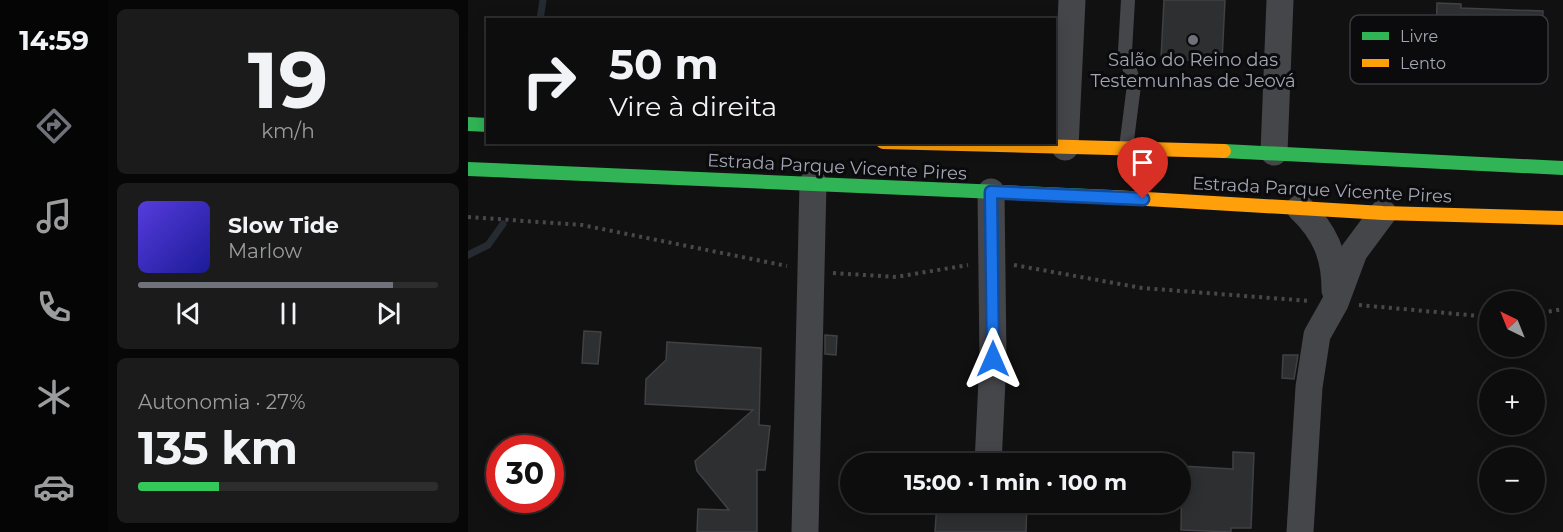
<!DOCTYPE html>
<html lang="pt">
<meta charset="utf-8">
<style>
body{margin:0;font-family:Montserrat,sans-serif;background:#1b1b1b;color:#f1f3f6;height:100vh;display:flex;flex-direction:column;font-size:22px;white-space:nowrap}
*{box-sizing:border-box;margin:0}
p{font-size:20px;color:#9a9c9d}
.icon{flex:none;width:33px;height:33px;fill:none;stroke:currentColor;stroke-width:2;stroke-linecap:round;stroke-linejoin:round}
.map{position:relative;flex:1;overflow:hidden}
.panel{display:flex;flex-direction:column;gap:9px;padding:9px;background:#070707;width:360px}
.panel>*{flex:none}
.hud{position:absolute;left:18px;top:18px;width:570px;height:126px;border-radius:0px;box-shadow:0 3px 15px #0003,0 0 0 2px #2d2d2e;background:#0d0d0d;color:#f1f3f6;overflow:hidden}
.needle{width:39px;rotate:317deg}
.controls{position:absolute;left:1011px;top:291px;display:grid;gap:12px}
.controls a{display:grid;place-items:center;width:66px;height:66px;border-radius:50%;background:#0d0d0d;box-shadow:0 3px 15px #0003,0 0 0 2px #2d2d2e;font-size:30px}
.speed{position:absolute;left:18px;top:435px;display:flex;gap:12px;font-size:30px;font-weight:700;text-align:center}
.speed>*{display:grid;place-content:center;width:78px;height:78px;border-radius:50%;background:#0d0d0d;box-shadow:0 3px 15px #0003,0 0 0 2px #2d2d2e;line-height:1}
.speed .limit{border:9px solid #d22;background:#fff;color:#111}
.pin{position:absolute;display:grid;place-items:center;width:51px;height:51px;color:#fff;margin:-62px -26px;border-radius:50% 50% 50% 0;rotate:-45deg;box-shadow:0 0 6px #0007}
.pin .icon{rotate:45deg}
.me{position:absolute;width:66px;margin:-33px;rotate:0deg;stroke-linejoin:round;filter:drop-shadow(0 0 4px #0008)}
.turn{display:flex;align-items:center;gap:21px;height:126px;padding:0 24px;font-size:27px}
.turn .icon{width:78px;height:78px;stroke-width:2.5}
.turn b{display:block;font-size:42px;line-height:51px}
.big{font-size:45px;font-weight:700;line-height:1.1}
.panel .tile{flex:1;display:flex;flex-direction:column;justify-content:center;gap:9px;min-width:0;padding:0 21px;border-radius:9px;background:#1b1b1b}
.panel .dial{align-items:center;gap:0}
.dial b{font-size:78px;line-height:1}
.song{display:flex;align-items:center;gap:18px}
.cover{width:72px;height:72px;border-radius:9px;background:linear-gradient(135deg,hsl(250 70% 55%),hsl(240 70% 35%))}
.played{height:6px;border-radius:3px;background:linear-gradient(90deg,#6f727a 85%,#2d2d2e 85%)}
.keys{display:flex;justify-content:space-around;direction:ltr}
.charge{height:9px;border-radius:4px;background:linear-gradient(90deg,#34c759 27%,#2d2d2e 0)}
.trip{position:absolute;left:372px;top:453px;width:351px;height:60px;border-radius:30px;background:#0d0d0d;box-shadow:0 3px 15px #0003,0 0 0 2px #2d2d2e;font-weight:700;line-height:60px;text-align:center}
main{display:flex;flex:1;min-height:0}
.menu{display:flex;flex-direction:column;width:108px;justify-content:space-around;align-items:center;background:#050505;color:#9a9c9d}
.menu .icon{width:42px;height:42px}
.menu .current{color:#6f727a}
.menu b{font-size:27px;color:#f1f3f6}
.map>svg:first-child{display:block}
</style>
<main>
<nav class="menu">
<b>14:59</b>
<svg class="icon current" aria-label="directions" viewBox="0 0 24 24"><path d="M12 3l9 9-9 9-9-9zM9 14v-3h6M13 9l2 2-2 2"/></svg>
<svg class="icon" aria-label="music" viewBox="0 0 24 24"><path d="M9 18V5l10-2v13"/><circle cx="6" cy="18" r="3"/><circle cx="16" cy="16" r="3"/></svg>
<svg class="icon" aria-label="phone" viewBox="0 0 24 24"><path d="M5 4h4l2 5-3 2q2 4 5 5l2-3 5 2v4C11 20 4 13 5 4z"/></svg>
<svg class="icon" aria-label="climate" viewBox="0 0 24 24"><path d="M12 3v18M4 7l16 10M4 17L20 7"/></svg>
<svg class="icon" aria-label="car" viewBox="0 0 24 24"><path d="M5 17H2v-5l4-1 3-4h7l3 4 3 1v5h-3M9 17h6M6 11h13"/><circle cx="7" cy="17" r="2"/><circle cx="17" cy="17" r="2"/></svg>
</nav>
<section class="panel">
<div class="tile dial"><b>19</b><p>km/h</p></div>
<div class="tile">
<div class="song"><i class="cover"></i><div><b>Slow Tide</b><p>Marlow</p></div></div>
<div class="played"></div>
<div class="keys"><svg class="icon" aria-label="previous" viewBox="0 0 24 24"><path d="M18 5L8 12l10 7zM5 5v14"/></svg><svg class="icon" aria-label="pause" viewBox="0 0 24 24"><path d="M8 5v14M16 5v14"/></svg><svg class="icon" aria-label="next" viewBox="0 0 24 24"><path d="M6 5l10 7-10 7zM19 5v14"/></svg></div>
</div>
<div class="tile"><p>Autonomia · 27%</p><b class="big">135 km</b><div class="charge"></div></div>
</section>
<div class="map">
<svg width="1095" height="532" viewBox="0 0 1095 532">
<rect width="100%" height="100%" fill="#111"/>
<g fill="none" stroke-linecap="round" stroke-linejoin="round">
<g stroke="#262b31" stroke-width="7">
<polyline points="72,20 75,0"/>
<polyline points="0,255 20,245 35,224"/>
</g>
</g>
<g fill="#2e2f31" stroke="#404144" stroke-width="1.5">
<polygon points="696,0 757,0 754,61 693,59"/>
<polygon points="969,3 993,4 993,8 1075,11 1072,75 967,69"/>
<polygon points="116,331 133,332 130,364 114,363"/>
<polygon points="357,335 369,336 368,355 357,354"/>
<polygon points="199,342 293,348 291,425 302,426 297,470 289,470 289,532 229,532 230,509 261,510 229,471 227,461 285,410 177,404 178,379 198,360"/>
<polygon points="815,355 830,355 826,379 814,378"/>
<polygon points="765,452 786,453 783,528 763,528 763,532 713,530 714,466 765,469"/>
<polygon points="469,502 559,502 558,532 467,532"/>
</g>
<g fill="none" stroke-linecap="round" stroke-linejoin="round">
<g stroke="#47484b" stroke-width="4" stroke-dasharray="3 4.5" stroke-linecap="butt">
<polyline points="0,217 114,225 319,266"/>
<polyline points="546,265 674,288 842,301"/>
<polyline points="365,273 428,277 500,265"/>
<polyline points="891,305 1022,317"/>
<polyline points="1066,314 1095,309"/>
</g>
<polyline stroke="#45464a" stroke-width="14" points="658,148 666,85 657,51 660,0"/>
<g stroke="#45464a" stroke-width="27">
<polyline points="597,147 604,0"/>
<polyline points="806,152 812,0"/>
<path d="M832 208C857 232 867 255 867 290"/>
<polyline points="520,464 525,359 523,192"/>
<polyline points="337,532 345,183"/>
<polyline points="832,532 841,387 849,335 867,303 886,252 915,213"/>
</g>
<g stroke="#30b455" stroke-width="14">
<polyline points="0,124 20,125"/>
<polyline points="756,151 1095,168"/>
<polyline points="0,169 645,197"/>
</g>
<g stroke="#ff9f0a" stroke-width="14">
<polyline points="415,142 756,151"/>
<polyline points="645,197 915,213 1095,218"/>
</g>
</g>
<g fill="none" stroke-linecap="round" stroke-linejoin="round">
<g stroke="#114b97" stroke-width="15">
<polyline id="route" points="525,359 523,192 675,199"/>
</g>
<use href="#route" stroke="#1a73e8" stroke-width="10"/>
</g>
<circle fill="#6f727a" stroke="#0b0b0d" stroke-width="2" cx="725" cy="40" r="6"/>
<g text-anchor="middle" dominant-baseline="central" stroke-width="6" stroke-linejoin="round" paint-order="stroke">
<g font-size="18" fill="#a2a6b2" stroke="#0b0b0d">
<text x="725" y="60">Salão do Reino das<tspan x="725" dy="21">Testemunhas de Jeová</tspan></text>
</g>
<g font-size="18" fill="#a2a6b2" stroke="#0b0b0d">
<text transform="translate(369 167) rotate(3)">Estrada Parque Vicente Pires</text>
<text transform="translate(854 190) rotate(3)">Estrada Parque Vicente Pires</text>
</g>
</g>
<rect x="882" y="15" width="198" height="69" rx="9" fill="#0b0b0d" stroke="#383a3f" stroke-width="1.5"/>
<rect x="894" y="32" width="27" height="8" fill="#30b455"/>
<rect x="894" y="59" width="27" height="8" fill="#ff9f0a"/>
<g font-size="16" fill="#a2a6b2">
<text x="932" y="42">Livre</text>
<text x="932" y="69">Lento</text>
</g>
</svg>
<div class="controls">
<a><svg class="needle" viewBox="-14 -14 28 28"><path d="M0-13l5 13h-10z" fill="#e53935"/><path d="M0 13l5-13h-10z" fill="#9a9c9d"/></svg></a>
<a>+</a>
<a>−</a>
</div>
<div class="speed"><div class="limit">30</div></div>
<div class="pin" style="left:675px;top:199px;background:#d93025"><svg class="icon" aria-label="arrive" viewBox="0 0 24 24"><path d="M6 21V4h12l-3 4 3 4H6"/></svg></div>
<svg class="me" style="left:525px;top:359px" viewBox="-20 -20 40 40"><path d="M0-17L14 15 0 8-14 15z" fill="#1a73e8" stroke="#fff" stroke-width="4"/></svg>
<div class="trip">15:00 · 1 min · 100 m</div>
<div class="hud">
<div class="turn"><svg class="icon" aria-label="right" viewBox="0 0 24 24"><path d="M7 20v-9h11M14 6l5 5-5 5"/></svg><div><b>50 m</b>Vire à direita</div></div>
</div>
</div>
</main>
